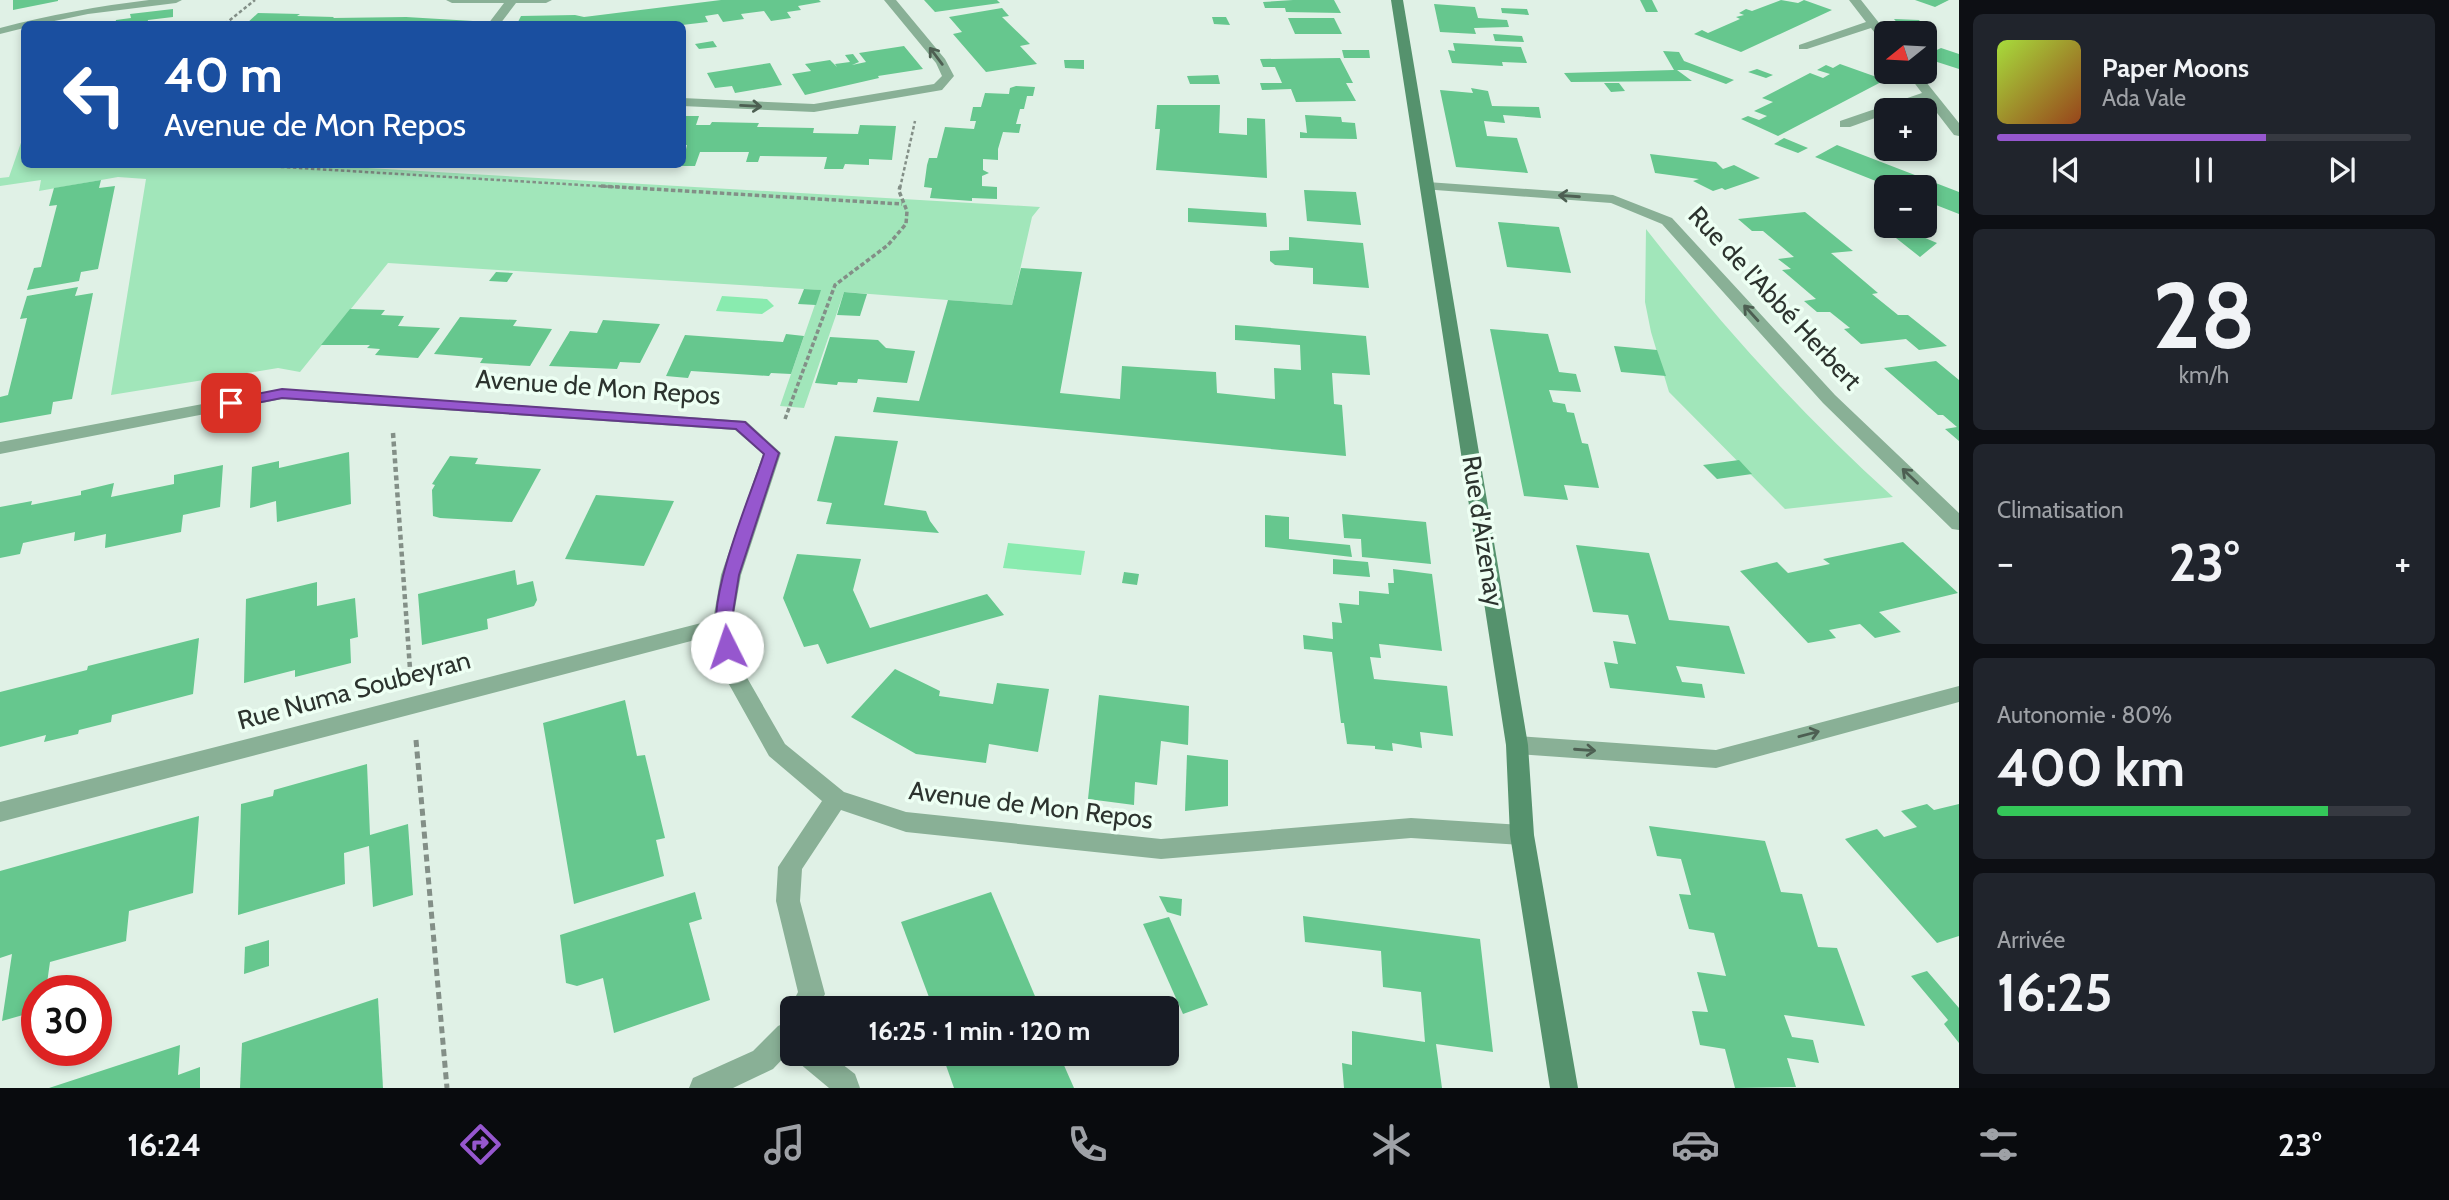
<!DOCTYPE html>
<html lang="fr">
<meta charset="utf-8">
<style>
body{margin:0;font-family:Cabin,sans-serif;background:#20242c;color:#f1f3f6;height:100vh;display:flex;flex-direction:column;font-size:26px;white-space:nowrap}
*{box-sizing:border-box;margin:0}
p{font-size:23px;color:#9ea1a6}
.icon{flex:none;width:38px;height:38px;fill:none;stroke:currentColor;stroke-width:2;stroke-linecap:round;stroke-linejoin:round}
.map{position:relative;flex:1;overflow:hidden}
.drawer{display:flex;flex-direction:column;gap:14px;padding:14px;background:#0d0f14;width:490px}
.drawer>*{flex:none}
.banner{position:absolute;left:21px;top:21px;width:665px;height:147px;border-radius:10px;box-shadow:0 4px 10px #0003;background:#1a4fa0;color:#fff;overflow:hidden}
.needle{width:46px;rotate:252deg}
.fabs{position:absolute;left:1874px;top:21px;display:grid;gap:14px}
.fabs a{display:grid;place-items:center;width:63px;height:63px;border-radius:10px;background:#171b24;box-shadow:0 4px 10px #0003;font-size:35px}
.speed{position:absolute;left:21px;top:975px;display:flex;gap:14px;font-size:35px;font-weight:700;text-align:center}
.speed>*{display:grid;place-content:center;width:91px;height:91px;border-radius:50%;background:#171b24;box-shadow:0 4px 10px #0003;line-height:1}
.speed .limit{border:10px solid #d22;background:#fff;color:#111}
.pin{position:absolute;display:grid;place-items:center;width:60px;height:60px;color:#fff;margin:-30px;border-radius:14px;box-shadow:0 4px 10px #0006}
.me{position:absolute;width:77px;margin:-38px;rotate:356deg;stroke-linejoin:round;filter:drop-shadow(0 0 5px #0008)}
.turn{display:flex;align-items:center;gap:24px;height:147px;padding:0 28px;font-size:32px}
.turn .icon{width:91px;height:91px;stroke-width:2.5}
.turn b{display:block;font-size:49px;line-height:60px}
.big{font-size:52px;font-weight:800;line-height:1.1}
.drawer .tile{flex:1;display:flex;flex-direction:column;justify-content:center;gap:10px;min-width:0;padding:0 24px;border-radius:10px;background:#20242c}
.drawer .dial{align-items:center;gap:0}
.dial b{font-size:91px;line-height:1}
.song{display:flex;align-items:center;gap:21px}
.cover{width:84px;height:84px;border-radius:10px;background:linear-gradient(135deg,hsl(80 70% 55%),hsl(20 70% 35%))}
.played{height:7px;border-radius:4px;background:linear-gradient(90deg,#9657ce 65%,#363941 65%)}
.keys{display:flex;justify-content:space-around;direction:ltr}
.heat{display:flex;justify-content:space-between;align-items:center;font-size:38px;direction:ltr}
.charge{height:10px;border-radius:5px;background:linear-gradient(90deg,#34c759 80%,#363941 0)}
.trip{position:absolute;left:780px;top:996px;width:399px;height:70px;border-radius:10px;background:#171b24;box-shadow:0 4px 10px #0003;font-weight:800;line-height:70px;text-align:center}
.dock{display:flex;height:112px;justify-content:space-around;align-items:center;background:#090b0e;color:#9ea1a6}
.dock .icon{width:49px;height:49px}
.dock .active{color:#9657ce}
.dock b{font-size:32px;color:#f1f3f6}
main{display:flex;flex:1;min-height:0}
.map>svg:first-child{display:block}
</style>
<main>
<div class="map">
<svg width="1959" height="1088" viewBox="0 0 1959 1088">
<rect width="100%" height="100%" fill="#e0f1e6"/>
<g fill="#a1e6ba">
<polygon points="24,134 24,164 370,164 368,168 1040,207 1032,217 1012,305 844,292 804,408 780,406 820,290 388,263 300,372 278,368 111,395 146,179 118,177 39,191 41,180 0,186 0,178 9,177"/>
<path d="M1646 229C1721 325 1803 416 1893 497L1785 509 1669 392 1651 332 1645 302Z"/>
</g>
<g fill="#89ebaf">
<polygon points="722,296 767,299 774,306 762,314 716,311"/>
<polygon points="1008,543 1085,551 1081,575 1003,568"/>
</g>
<g fill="#66c78e">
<polygon points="13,0 58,0 58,1 13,10"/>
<polygon points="721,0 819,0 821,2 798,6 801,10 787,12 791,18 771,21 764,11 741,14 744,19 723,22 718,14 705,16 708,22 682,25 517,24 521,16 575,15 584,17"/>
<polygon points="924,0 997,0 1000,3 935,12"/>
<polygon points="1293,0 1334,0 1341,13 1286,12 1285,8 1265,8 1263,2"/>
<polygon points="1640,0 1652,0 1658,12 1646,12"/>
<polygon points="1781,0 1798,3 1804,0 1832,10 1741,52 1694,34 1702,30 1708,33 1740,19 1736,17 1744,15 1739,13 1746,9 1752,11"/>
<polygon points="1915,0 1949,0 1935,7"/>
<polygon points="1434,4 1475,7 1478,18 1507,20 1509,27 1474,28 1476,34 1440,32"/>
<polygon points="1002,8 1009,16 1002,17 1030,44 1020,46 1037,64 986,72 953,34 962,32 949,17"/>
<polygon points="1501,8 1527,9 1529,15 1502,13"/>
<polygon points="173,9 173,17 148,20 147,24 115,24 116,20 131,18 130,14"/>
<polygon points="258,13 300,14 297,16 334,17 333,18 406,17 473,21 470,24 246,24"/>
<polygon points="1212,17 1226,17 1230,25 1214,24"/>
<polygon points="1288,18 1334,18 1342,34 1295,34"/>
<polygon points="1894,19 1919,20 1924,26 1899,25"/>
<polygon points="1493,34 1522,36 1524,42 1495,41"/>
<polygon points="713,41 717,47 699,49 695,44"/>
<polygon points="1453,43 1521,47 1527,63 1502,62 1503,66 1452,63 1448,50 1455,51"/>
<polygon points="904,46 923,69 878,76 879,78 805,95 792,74 811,71 805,64 830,60 837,67 835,64 850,62 845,55 853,54 859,62 852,65 866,62 859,53"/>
<polygon points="1941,48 1959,54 1959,69 1931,60 1926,55"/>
<polygon points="1342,50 1369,50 1370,58 1344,58"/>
<polygon points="1663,51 1679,52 1684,61 1734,80 1726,84 1688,70 1677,70 1692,81 1571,82 1564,73 1674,70"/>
<polygon points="1340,58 1353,83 1346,83 1356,101 1296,102 1291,89 1262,90 1260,83 1282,83 1275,67 1263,67 1260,59"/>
<polygon points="1064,60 1084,60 1084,69 1065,68"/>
<polygon points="770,63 782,85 735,93 732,86 715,88 707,73"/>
<polygon points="1840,64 1885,80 1778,136 1741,119 1748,116 1759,120 1767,116 1754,111 1773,102 1762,98 1810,73 1823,78 1830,74 1817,70 1826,65 1833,68"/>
<polygon points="1757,69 1773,75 1766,78 1748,72"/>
<polygon points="1218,75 1220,84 1190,84 1187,76"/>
<polygon points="1604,83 1619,83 1625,91 1611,92"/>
<polygon points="1016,86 1035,87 1033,96 1027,96 1024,109 1020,109 1016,124 1021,124 1019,133 1003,132 998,149 998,160 983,159 983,170 989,173 982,176 982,186 997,187 997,199 972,198 972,201 930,198 932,188 924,187 927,165 929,158 937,158 945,127 974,129 976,121 970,121 973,107 981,107 985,93 1009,94 1010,88"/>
<polygon points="1471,88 1488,91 1492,106 1539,107 1541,118 1503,115 1505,123 1484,121 1487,136 1517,138 1528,173 1456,167 1440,90 1473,93"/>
<polygon points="1157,105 1220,105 1219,133 1247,135 1247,118 1265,119 1267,178 1156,170 1160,129 1155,129"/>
<polygon points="1305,115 1341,117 1342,122 1355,123 1357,139 1300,138 1300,132 1307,133"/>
<polygon points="682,116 699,116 696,125 710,125 712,122 759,123 757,127 814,128 813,133 858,134 860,125 896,126 892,160 869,159 869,165 845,164 843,169 824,169 827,157 760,156 758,162 746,162 749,152 700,152 695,166 682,166 687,145 682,145"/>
<polygon points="1784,138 1808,148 1798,153 1774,144"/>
<polygon points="1837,145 1959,192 1959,214 1936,205 1929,209 1925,208 1925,187 1891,187 1815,157"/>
<polygon points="1650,154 1716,162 1723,169 1734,165 1760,178 1725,190 1722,188 1713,191 1693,181 1699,179 1655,173"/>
<polygon points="101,180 99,188 115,186 98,269 81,272 79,281 27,290 34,268 41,267 57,205 49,206 54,188"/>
<polygon points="1304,190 1356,192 1361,225 1307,221"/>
<polygon points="1188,208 1266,213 1267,227 1188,222"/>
<polygon points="1805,212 1853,251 1831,253 1878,293 1872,294 1898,315 1908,315 1947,346 1919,350 1906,339 1861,344 1844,329 1850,328 1830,312 1817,312 1804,301 1816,299 1782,270 1791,269 1778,259 1794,257 1763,231 1752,231 1738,219"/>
<polygon points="1882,220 1886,222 1886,226 1897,226 1937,243 1920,257 1877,223"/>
<polygon points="1498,222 1559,227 1571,273 1507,267"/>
<polygon points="1289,237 1363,243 1369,288 1313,284 1313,268 1275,265 1270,261 1270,251 1289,250"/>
<polygon points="1021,268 1082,272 1060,393 1120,399 1122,366 1216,372 1217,393 1275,399 1274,368 1301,370 1300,345 1235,340 1235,325 1366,336 1370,375 1332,373 1334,404 1342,405 1346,456 873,412 877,397 919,401 948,300 1012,305"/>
<polygon points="496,272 513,273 507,282 489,281"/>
<polygon points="78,287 75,296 93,293 72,399 53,402 51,414 0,423 0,397 8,395 27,318 20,319 27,296"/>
<polygon points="804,289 821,290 816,305 798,304"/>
<polygon points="844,292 867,294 860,316 837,315"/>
<polygon points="350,309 385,310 381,315 404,316 398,326 440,328 418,358 375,355 380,349 367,348 370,345 321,345"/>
<polygon points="460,317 517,320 513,326 552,329 530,366 480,363 483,358 434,354"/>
<polygon points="603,320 660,324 640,363 620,362 617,369 549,366 570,331 597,333"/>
<polygon points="1490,329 1548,334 1559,372 1576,374 1581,392 1549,390 1553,402 1565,404 1567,412 1574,413 1582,443 1588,444 1599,488 1564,485 1568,500 1524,496"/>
<polygon points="786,334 804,336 791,374 771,373 769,376 691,371 688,378 666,376 685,335 783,342"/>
<polygon points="830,337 878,340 886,348 915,351 907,383 858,379 857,383 838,382 837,385 815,383"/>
<polygon points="1614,346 1657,350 1666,376 1621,372"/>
<polygon points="1936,361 1959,380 1959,441 1945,429 1957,427 1943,415 1938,415 1884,368"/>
<polygon points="835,436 898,441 884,505 926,511 930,521 939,533 826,524 832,503 817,501"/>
<polygon points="349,452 351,504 277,522 276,501 250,508 252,467 279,461 279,468"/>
<polygon points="450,456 478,458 475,464 541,469 512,522 440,518 433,516 432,490 435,485 432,484"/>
<polygon points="1739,460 1752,474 1717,479 1703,465"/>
<polygon points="223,465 220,507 183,515 181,532 105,548 106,534 74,541 75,532 23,543 20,554 0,558 0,507 32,501 31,505 81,495 81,491 114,483 111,497 174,484 174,475"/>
<polygon points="596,495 674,501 644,566 565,559"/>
<polygon points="1342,514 1426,522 1431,564 1362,557 1361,539 1344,538"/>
<polygon points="1265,515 1289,517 1289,539 1350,545 1352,557 1265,547"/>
<polygon points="1903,542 1958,593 1879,612 1901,632 1875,638 1860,624 1829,630 1836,638 1808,643 1740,571 1777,562 1788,573 1830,564 1823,559"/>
<polygon points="1576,545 1649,553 1669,620 1729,626 1745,674 1676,666 1682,682 1702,684 1705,698 1610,688 1604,662 1618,664 1613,641 1636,644 1628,615 1593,612"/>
<polygon points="797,554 861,559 853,590 870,628 987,594 1004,615 827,664 818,644 804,647 783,598"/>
<polygon points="1333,559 1368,562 1370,577 1333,574"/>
<polygon points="1393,569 1432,574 1442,651 1379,644 1381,658 1370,657 1374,679 1447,686 1453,736 1420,732 1422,748 1392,743 1393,751 1375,749 1375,746 1347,744 1344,723 1341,723 1332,652 1304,649 1303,635 1333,639 1332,622 1342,623 1339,603 1359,605 1359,591 1389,594 1388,583 1394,583"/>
<polygon points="515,570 517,585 533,581 537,600 534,606 487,619 488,629 422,645 418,594"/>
<polygon points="1124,572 1139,574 1137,585 1122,583"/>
<polygon points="317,582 317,606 355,598 358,637 350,639 351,663 295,677 295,670 244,683 246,599"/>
<polygon points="199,638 193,694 112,715 111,722 79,730 78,734 44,742 46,735 0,747 0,692 87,670 88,666"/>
<polygon points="895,669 940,691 939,696 993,704 997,683 1049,689 1038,752 989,744 986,763 916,754 851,717"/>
<polygon points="1099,695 1189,706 1188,745 1161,741 1157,785 1135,782 1134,805 1088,799"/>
<polygon points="625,700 637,756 645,755 665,838 656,840 664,876 574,904 543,723"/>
<polygon points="1187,755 1228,760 1228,806 1185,811"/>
<polygon points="367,764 370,835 408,824 413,895 373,907 369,846 344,853 345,884 238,915 241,804 273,796 274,790"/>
<polygon points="1927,804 1934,810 1959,804 1959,936 1937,943 1845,839 1877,829 1884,837 1917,827 1901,811"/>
<polygon points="199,816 193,893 129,911 126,941 50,962 46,990 37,990 37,1011 2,1021 12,954 0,958 0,871"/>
<polygon points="1649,826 1765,841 1781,892 1802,894 1818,947 1837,948 1865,1026 1784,1015 1792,1037 1813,1040 1819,1063 1787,1058 1796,1087 1735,1088 1725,1049 1700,1045 1692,1011 1708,1012 1697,972 1726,976 1714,933 1689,929 1679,894 1691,895 1681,859 1657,856"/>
<polygon points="695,892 702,919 689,923 710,1000 614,1033 603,978 577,986 566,983 560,935"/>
<polygon points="991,892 1040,1008 933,1008 901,922"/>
<polygon points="1159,896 1182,899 1181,916 1167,912"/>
<polygon points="1303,916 1480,939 1493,1052 1436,1044 1442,1088 1344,1088 1342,1063 1352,1065 1352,1031 1425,1042 1421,992 1383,987 1381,951 1305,942"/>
<polygon points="1169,917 1208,1005 1183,1014 1143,924"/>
<polygon points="269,940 269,966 244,974 245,947"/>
<polygon points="1927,971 1959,1008 1959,1043 1944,1024 1948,1020 1911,976"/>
<polygon points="378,998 383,1088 240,1088 242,1043"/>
<polygon points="180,1045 178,1075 200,1067 200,1088 49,1088"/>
<polygon points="942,1054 1059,1054 1074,1088 954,1088"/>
</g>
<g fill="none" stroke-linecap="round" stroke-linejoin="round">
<g stroke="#838f87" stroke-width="2.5" stroke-dasharray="3.5 2.5" stroke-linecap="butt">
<polyline points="225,24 255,0"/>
<polyline points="233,164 631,188"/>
<polyline points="900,188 915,121"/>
</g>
<g stroke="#838f87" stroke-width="3.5" stroke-dasharray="4.5 2.5" stroke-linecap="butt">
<polyline points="601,186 902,204"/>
<polyline points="785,419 835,285 888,245 906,224 907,211 899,191 900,186"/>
</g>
<polyline stroke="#838f87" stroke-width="4.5" stroke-dasharray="5 3.5" stroke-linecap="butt" points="393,433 410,669"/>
<polyline stroke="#838f87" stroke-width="5" stroke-dasharray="7 4.5" stroke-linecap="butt" points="416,740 447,1088"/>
<g fill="#89b096" fill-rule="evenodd">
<path d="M149 0H182L176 3 88 14 40 24H24V28L0 34V28C49 15 99 6 149 0Z"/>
<polygon points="446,0 552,0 546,3 516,3 500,24 488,24 504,3 452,3"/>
<polygon points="884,0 896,0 945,59 954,76 942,90 814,112 682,106 682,98 814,104 934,84 942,76 936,63"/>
<polygon points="1849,0 1861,0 1887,33 1886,43 1882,42 1871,28 1807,49 1799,49 1799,45 1866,22"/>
<polygon points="1906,72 1918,72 1959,123 1959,136 1954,135 1927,100 1898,110 1886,110 1886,114 1850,127 1840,127 1840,121 1922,93"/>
<polygon points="1427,182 1613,195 1672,218 1835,395 1959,513 1959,530 1952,529 1823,403 1662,224 1611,203 1422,189 1420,186"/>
<polygon points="282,389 746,421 781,453 741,575 732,625 742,669 785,744 844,792 906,812 1161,839 1411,818 1522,825 1530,828 1534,835 1530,842 1522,845 1411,838 1161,859 906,832 841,810 802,869 800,901 825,994 818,1008 793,1008 793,1015 790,1008 798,992 776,901 778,867 822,801 769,756 721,670 714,635 0,822 0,802 713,620 721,575 763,454 735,430 282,399 0,454 0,442"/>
<polygon points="1959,686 1959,702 1716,768 1517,754 1509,751 1506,745 1509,739 1517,736 1716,750"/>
<polygon points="787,1022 793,1024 793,1048 773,1069 733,1088 689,1088 693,1078 753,1051 778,1026"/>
<polygon points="796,1054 829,1054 855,1074 860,1088 829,1088 799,1063"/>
</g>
<polygon fill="#55926d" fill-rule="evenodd" points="1391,0 1403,0 1528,745 1534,835 1578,1088 1550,1088 1510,835 1506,745"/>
</g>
<defs><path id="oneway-shaft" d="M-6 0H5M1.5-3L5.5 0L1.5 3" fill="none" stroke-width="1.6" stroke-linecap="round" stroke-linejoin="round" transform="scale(1.75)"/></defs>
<g stroke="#4d5f52">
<use href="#oneway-shaft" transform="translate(936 56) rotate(-127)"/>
<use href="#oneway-shaft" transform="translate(751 106) rotate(3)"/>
<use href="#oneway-shaft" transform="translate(1569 196) rotate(-176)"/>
<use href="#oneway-shaft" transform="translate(1751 313) rotate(-132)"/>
<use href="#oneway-shaft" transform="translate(1910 476) rotate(-136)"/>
<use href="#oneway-shaft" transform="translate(1809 734) rotate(-15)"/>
<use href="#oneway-shaft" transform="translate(1585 750) rotate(4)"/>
</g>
<path fill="#9657ce" stroke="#623986" stroke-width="2" d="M282 389 745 422 779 453 739 575 731 625 736 647 733 652H721C699 612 750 498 764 454L736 429 282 398 231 408 224 403 231 399Z"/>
<g text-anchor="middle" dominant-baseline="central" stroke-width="7" stroke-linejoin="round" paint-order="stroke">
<g font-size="26" fill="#2c332e" stroke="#edfff3">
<text transform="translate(1775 298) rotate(47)">Rue de l'Abbé Herbert</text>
<text transform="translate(598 387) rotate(4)">Avenue de Mon Repos</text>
<text transform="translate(1483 531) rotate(81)">Rue d'Aizenay</text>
<text transform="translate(354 690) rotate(-15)">Rue Numa Soubeyran</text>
<text transform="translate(1031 805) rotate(7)">Avenue de Mon Repos</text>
</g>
</g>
</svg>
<div class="fabs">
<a><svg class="needle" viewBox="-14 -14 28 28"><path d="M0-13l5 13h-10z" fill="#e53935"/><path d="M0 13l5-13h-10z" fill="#9ea1a6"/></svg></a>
<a>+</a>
<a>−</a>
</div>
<div class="speed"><div class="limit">30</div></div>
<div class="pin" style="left:231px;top:403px;background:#d93025"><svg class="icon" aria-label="arrive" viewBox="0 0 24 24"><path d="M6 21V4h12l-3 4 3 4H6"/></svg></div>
<svg class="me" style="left:727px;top:647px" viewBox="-20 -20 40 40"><circle r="19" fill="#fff"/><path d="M0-13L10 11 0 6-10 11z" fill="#9657ce"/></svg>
<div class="trip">16:25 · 1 min · 120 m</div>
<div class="banner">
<div class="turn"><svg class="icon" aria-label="left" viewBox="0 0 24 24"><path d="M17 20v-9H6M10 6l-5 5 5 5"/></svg><div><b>40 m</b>Avenue de Mon Repos</div></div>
</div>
</div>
<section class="drawer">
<div class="tile">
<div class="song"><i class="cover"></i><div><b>Paper Moons</b><p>Ada Vale</p></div></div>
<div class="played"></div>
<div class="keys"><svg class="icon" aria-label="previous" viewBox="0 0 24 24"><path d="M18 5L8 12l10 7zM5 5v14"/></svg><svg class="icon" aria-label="pause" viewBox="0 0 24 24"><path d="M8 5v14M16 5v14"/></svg><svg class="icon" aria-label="next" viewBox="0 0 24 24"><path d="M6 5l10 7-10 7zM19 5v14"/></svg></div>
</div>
<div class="tile dial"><b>28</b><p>km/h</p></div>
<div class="tile"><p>Climatisation</p>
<div class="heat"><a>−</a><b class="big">23°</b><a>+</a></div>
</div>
<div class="tile"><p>Autonomie · 80%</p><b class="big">400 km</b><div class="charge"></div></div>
<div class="tile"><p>Arrivée</p><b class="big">16:25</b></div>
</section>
</main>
<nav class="dock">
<b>16:24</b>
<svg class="icon active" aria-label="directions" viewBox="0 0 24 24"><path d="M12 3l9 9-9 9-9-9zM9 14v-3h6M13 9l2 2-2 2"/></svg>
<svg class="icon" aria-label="music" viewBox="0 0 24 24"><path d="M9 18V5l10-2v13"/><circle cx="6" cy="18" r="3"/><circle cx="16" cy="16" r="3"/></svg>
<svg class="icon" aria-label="phone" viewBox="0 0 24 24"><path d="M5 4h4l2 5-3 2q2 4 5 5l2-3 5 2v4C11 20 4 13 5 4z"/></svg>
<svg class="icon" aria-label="climate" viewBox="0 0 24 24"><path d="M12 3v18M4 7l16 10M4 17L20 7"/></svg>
<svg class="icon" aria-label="car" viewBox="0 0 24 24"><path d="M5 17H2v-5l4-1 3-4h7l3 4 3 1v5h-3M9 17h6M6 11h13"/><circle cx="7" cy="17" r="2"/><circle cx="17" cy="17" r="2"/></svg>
<svg class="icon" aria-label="filters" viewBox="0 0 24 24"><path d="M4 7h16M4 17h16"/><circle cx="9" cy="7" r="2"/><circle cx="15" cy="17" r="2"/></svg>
<b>23°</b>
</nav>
